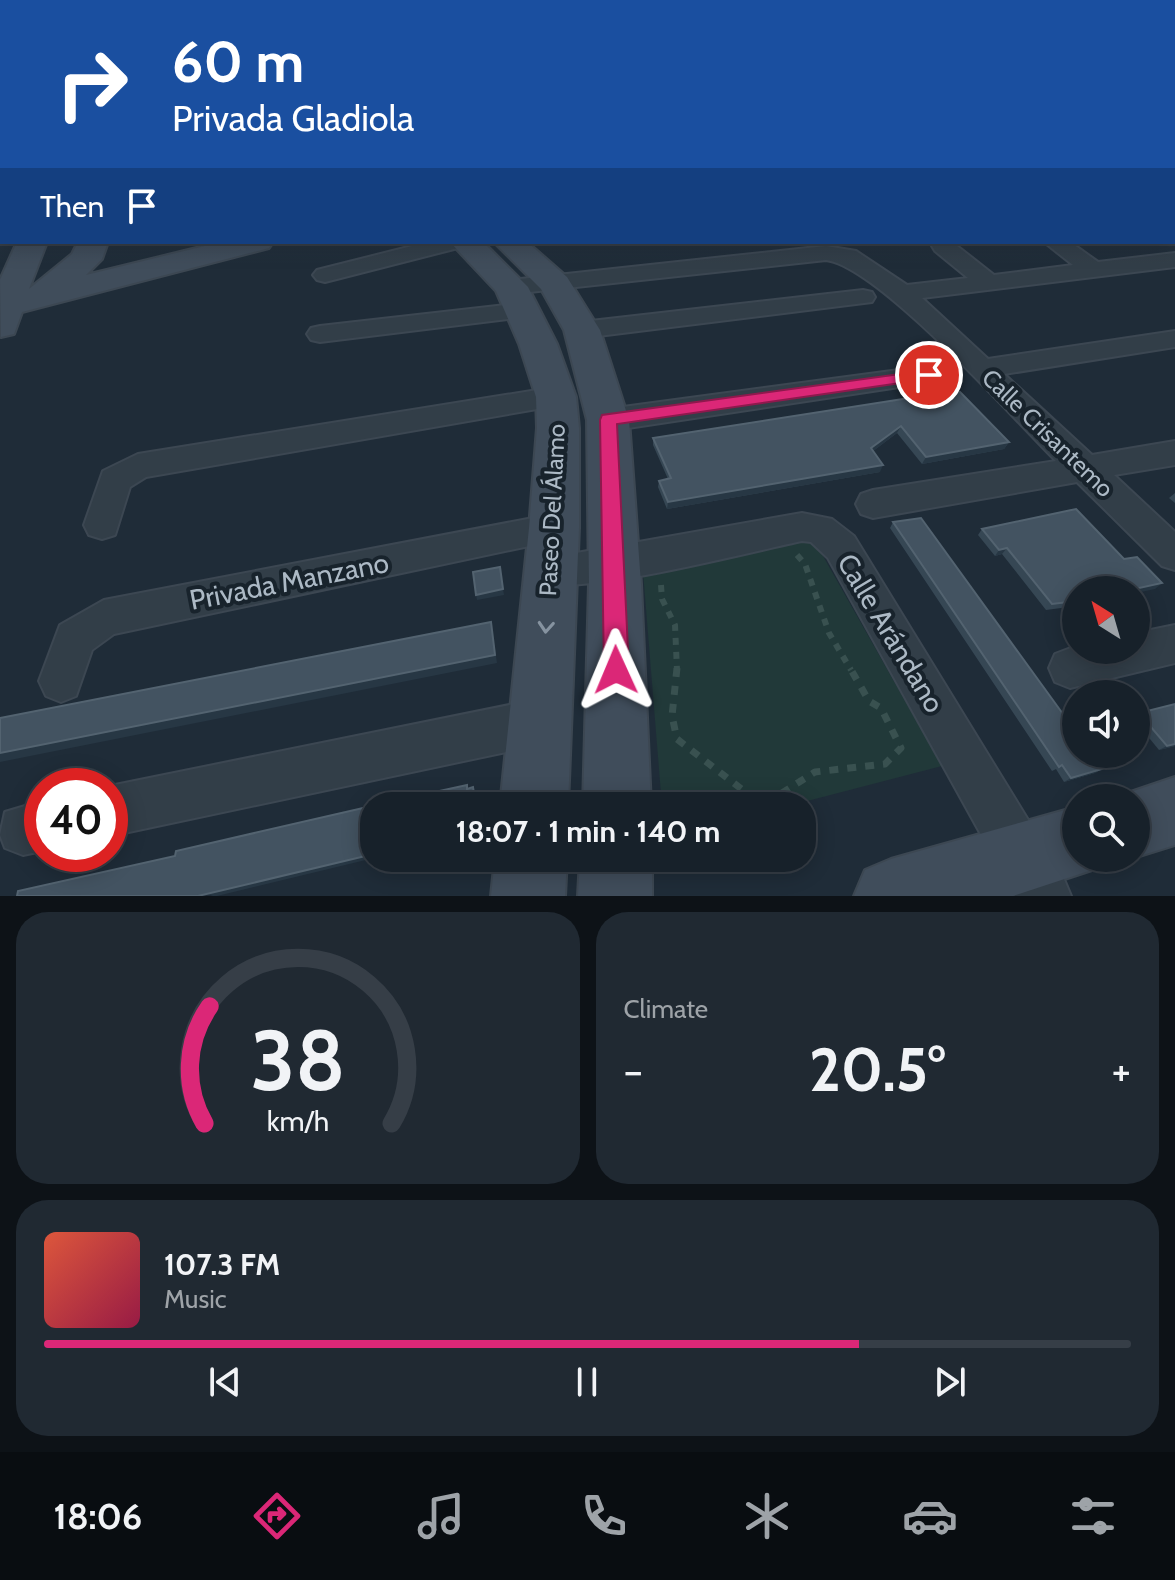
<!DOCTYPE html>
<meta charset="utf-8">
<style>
body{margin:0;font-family:Cabin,sans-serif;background:#202932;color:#f1f3f6;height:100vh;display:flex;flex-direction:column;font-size:30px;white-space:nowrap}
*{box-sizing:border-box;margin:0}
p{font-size:26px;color:#9ea3a8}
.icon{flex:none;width:44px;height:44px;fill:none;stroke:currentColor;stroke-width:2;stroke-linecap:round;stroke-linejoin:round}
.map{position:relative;height:896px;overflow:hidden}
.side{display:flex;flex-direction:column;gap:16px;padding:16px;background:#0d1217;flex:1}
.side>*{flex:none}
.banner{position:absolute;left:0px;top:0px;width:1176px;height:244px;box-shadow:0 4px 20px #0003,0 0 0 2px #363e47;background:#1a4fa0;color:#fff;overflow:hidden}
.needle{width:52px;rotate:323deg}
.controls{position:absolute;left:1062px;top:576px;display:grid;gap:16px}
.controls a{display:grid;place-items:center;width:88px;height:88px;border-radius:50%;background:#17212a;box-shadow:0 4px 20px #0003,0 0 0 2px #363e47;font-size:40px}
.speed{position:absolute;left:24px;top:768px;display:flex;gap:16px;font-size:40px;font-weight:700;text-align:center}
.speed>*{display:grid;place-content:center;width:104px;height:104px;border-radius:50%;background:#17212a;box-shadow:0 4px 20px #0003,0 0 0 2px #363e47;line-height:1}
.speed .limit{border:12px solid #d22;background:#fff;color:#111}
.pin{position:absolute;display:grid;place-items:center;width:68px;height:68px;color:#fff;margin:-34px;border:4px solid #fff;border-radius:50%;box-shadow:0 2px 8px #0007}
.me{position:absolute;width:88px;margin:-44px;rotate:359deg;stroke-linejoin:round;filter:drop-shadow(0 0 6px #0008)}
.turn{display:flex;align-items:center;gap:28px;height:168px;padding:0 40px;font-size:36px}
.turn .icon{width:104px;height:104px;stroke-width:2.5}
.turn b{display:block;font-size:56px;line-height:68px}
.then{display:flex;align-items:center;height:76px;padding:0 40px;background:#0003;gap:16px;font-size:30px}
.big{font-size:60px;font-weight:700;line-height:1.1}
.side .widget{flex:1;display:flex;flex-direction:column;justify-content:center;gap:12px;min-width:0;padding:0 28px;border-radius:32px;background:#202932}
.side .dial{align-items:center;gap:0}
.dial svg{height:208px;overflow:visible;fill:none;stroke:#363e47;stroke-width:7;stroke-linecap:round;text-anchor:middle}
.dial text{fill:#f1f3f6;stroke:none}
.song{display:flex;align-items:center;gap:24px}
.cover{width:96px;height:96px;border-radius:12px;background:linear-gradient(135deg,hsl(10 70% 55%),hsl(340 70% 35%))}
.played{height:8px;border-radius:4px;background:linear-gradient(90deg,#db2777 75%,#363e47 75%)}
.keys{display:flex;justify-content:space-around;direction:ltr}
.heat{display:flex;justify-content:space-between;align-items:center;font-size:44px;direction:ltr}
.side .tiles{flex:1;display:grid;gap:16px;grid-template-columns:1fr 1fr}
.widget:last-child{grid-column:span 2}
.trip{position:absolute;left:360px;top:792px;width:456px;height:80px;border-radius:32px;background:#17212a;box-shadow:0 4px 20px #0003,0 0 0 2px #363e47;font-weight:700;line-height:80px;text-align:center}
.menu{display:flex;height:128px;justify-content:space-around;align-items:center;background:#090d11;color:#9ea3a8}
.menu .icon{width:56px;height:56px}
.menu .current{color:#db2777}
.menu b{font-size:36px;color:#f1f3f6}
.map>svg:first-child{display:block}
</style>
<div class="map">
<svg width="1175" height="896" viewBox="0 0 1175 896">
<rect width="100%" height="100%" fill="#1f2c38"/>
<polygon fill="#213939" points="802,519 942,766 788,806 662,806 641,547"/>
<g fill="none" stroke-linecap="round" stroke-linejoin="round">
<g stroke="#3c4752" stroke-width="4">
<rect id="lane" x="0" y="212" width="2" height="6"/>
</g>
<g stroke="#3c4752" stroke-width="4">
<g id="street">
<rect x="1174" y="183" width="1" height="13"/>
<polygon points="428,242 465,242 462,247 325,282 317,280 313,275 317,270"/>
<path d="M935 242H952L994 275 1073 265 1044 242H1070L1098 262 1175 253V267L922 298 988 359 1175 331V347L1004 374 1092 455 1175 441V465L1114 475 1175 532V570L1162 566 1077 482 873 518 861 514 856 504 861 494 873 490 1056 461C1012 417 879 267 826 260L511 294 502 292 499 287 502 282 511 280 826 246 856 251 907 285 968 278 935 251 932 246Z"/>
<polygon points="863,290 872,292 875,297 872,302 582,338 573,336 569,330 573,324 582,322"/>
<polygon points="523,303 532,306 536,311 532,316 320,342 311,340 307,334 311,328 320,326"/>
<polygon points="929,366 939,369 943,375 939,381 608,431 597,427 593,420 597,413 608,409"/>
<polygon points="556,387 566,390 571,397 566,404 146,477 130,487 115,535 102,539 89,535 84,525 103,471 138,454"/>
<path d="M802 513 832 519 854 536 1063 877 1071 896H1015L828 558 811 542 802 541C749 552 579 597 537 582L531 571 537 560Z"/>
<polygon points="554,514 567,518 572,528 567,538 114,634 92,650 76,696 61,702 46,696 39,681 60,625 104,600"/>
<polygon points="1175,625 1175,663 1070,688 1055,682 1049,668 1055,654 1076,646 1076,650 1136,650 1136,633"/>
<polygon points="539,699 555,706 562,722 555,738 539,745 110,836 110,786"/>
<polygon points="42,801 42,851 23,855 5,848 0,835 5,812"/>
</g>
</g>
<g stroke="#3c4752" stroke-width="4">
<g id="secondary">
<polygon points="17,242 47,242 29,289 72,254 78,242 108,242 102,259 86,275 221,242 273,242 269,248 22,312 14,334 1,337 0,280"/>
<polygon points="450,242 483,242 528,287 557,344 576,397 579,428 579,528 568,806 500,806 529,528 537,428 536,397 519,344 496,291"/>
<polygon points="494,242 527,242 567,277 600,330 629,420 641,584 651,806 583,806 589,584 587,420 564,330 541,289"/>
<polygon points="1175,777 1175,845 1136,857 1136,798 1113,798"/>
<polygon points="1076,807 1076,858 1104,858 1101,867 1013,896 854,896 865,870 891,859"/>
<polygon points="495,858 567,858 565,896 491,896"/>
<polygon points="580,858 652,858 652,896 578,896"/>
</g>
</g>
<g stroke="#395150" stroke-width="6" stroke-dasharray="7 7" stroke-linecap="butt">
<polyline points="797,555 805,564 829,633 851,670"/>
<polyline points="661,585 662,599 675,625 677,670"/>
</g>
<polyline stroke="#395150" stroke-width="7" stroke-dasharray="9 9" stroke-linecap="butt" points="677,668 672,716 677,739 753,798 774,798 815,772 885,764 901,748 881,708 869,701 850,668"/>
<use href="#lane" fill="#323e48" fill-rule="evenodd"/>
<use href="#street" fill="#323e48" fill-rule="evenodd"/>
<use href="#secondary" fill="#404d5b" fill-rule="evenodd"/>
</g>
<g fill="#364754">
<polygon points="954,391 1009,442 1004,449 922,464 897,433 873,451 880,472 667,509 658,487 659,481 668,479 653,445 653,438"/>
<polygon points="1175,493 1175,503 1169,498"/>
<polygon points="893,522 1102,769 1095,773 1064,782 1056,769 1052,771 890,528"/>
<polygon points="982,529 1124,559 1155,589 1076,590 1076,606 1046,610 1002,554 995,556 978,535"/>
<polygon points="1139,713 1175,746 1159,750 1136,722 1136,715"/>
</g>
<g fill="#273744">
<polygon points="901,426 897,433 868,455 871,448"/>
<polygon points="1009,442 1004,449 922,464 926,457"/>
<polygon points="883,465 880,472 667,509 668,502"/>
<polygon points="1007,548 1002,554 995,556 999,550"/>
<polygon points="1162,583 1155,589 1136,593 1136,590 1130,590"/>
<polygon points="503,589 504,595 477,600 476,595"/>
<polygon points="491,622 497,663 0,762 0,753"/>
<polygon points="1175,744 1175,746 1159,750 1167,746"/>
<polygon points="1102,769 1095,773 1064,782 1071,778"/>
<polygon points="374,854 374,858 217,896 213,896 208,894"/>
</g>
<g fill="#435361" stroke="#536370" stroke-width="2">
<polygon points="954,391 960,392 1009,442 926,457 901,426 871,448 883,465 668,502 659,481 671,478 653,438"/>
<polygon points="1076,509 1124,559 1137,557 1162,583 1130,590 1076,590 1076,601 1052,604 1007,548 999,550 982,529"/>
<polygon points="921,518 1076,732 1076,754 1092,754 1102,769 1071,778 1062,765 1059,767 893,522"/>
<polygon points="500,567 503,589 476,595 473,572"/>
<polygon points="491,622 495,655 0,753 0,718"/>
<polygon points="1175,704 1175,744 1167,746 1139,713"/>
<polygon points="467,785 467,789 473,787 476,806 374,806 374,854 198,896 17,896 18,891 175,856 176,851 398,800"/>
</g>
<defs><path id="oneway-chevron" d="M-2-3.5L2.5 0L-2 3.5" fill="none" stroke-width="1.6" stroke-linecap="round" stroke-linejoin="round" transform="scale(2)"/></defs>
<use stroke="#8693a0" href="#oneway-chevron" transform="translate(546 627) rotate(94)"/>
<linearGradient id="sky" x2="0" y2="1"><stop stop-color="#11181f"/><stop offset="0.53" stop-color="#3c4b5e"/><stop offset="1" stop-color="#3c4b5e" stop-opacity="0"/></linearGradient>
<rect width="1175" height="264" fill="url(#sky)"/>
<polygon fill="#db2777" stroke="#8e194d" stroke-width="2" points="929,370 937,375 935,378 617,424 629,670 625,678 616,681 608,678 604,670 600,420 602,415"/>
<g text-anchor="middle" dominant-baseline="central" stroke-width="8" stroke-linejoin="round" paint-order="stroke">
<g font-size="24" fill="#acb9c5" stroke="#18232c">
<text transform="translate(1048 433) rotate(44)">Calle Crisantemo</text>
<text transform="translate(552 510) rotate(-87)">Paseo Del Álamo</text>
</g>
<g font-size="28" fill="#acb9c5" stroke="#18232c">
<text transform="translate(289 581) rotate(-11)">Privada Manzano</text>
<text transform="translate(891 633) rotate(59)">Calle Arándano</text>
</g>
</g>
</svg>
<div class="controls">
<a><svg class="needle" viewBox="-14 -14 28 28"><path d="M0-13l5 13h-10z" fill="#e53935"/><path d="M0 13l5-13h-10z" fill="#9ea3a8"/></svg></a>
<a><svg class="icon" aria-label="sound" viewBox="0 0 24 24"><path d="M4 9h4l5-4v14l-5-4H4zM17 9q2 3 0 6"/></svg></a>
<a><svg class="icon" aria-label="search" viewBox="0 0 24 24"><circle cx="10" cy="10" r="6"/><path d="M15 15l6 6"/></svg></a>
</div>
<div class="speed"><div class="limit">40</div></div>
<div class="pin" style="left:929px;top:375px;background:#d93025"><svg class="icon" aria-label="arrive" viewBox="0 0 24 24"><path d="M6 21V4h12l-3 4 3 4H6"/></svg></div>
<svg class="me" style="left:616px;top:670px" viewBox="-20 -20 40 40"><path d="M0-17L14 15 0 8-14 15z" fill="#db2777" stroke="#fff" stroke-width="4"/></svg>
<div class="trip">18:07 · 1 min · 140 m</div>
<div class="banner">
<div class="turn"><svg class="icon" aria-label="right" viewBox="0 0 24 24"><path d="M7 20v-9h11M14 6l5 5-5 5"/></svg><div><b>60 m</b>Privada Gladiola</div></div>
<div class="then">Then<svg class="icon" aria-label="arrive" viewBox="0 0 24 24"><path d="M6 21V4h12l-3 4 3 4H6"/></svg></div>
</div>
</div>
<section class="side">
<div class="tiles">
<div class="widget dial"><svg viewBox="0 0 100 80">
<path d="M14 69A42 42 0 1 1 86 69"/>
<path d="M14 69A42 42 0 0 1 16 24" stroke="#db2777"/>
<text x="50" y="56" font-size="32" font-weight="700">38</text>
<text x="50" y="72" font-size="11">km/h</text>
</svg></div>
<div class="widget"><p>Climate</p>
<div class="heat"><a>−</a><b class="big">20.5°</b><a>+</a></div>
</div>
<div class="widget">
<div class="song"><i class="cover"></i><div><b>107.3 FM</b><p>Music</p></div></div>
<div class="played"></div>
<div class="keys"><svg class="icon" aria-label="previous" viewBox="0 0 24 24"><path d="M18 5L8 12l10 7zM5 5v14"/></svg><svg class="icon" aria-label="pause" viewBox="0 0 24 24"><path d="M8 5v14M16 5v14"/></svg><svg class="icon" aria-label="next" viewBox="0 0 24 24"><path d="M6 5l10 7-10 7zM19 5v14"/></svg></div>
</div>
</div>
</section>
<nav class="menu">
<b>18:06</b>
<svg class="icon current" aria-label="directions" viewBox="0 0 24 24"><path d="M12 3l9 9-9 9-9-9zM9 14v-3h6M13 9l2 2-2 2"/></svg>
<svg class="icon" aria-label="music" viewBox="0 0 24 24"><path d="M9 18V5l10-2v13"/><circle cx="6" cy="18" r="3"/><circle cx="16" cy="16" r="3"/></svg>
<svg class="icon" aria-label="phone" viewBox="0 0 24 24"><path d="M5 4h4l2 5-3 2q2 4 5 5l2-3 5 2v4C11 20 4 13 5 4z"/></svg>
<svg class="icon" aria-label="climate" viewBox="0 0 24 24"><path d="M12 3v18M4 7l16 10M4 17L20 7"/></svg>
<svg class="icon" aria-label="car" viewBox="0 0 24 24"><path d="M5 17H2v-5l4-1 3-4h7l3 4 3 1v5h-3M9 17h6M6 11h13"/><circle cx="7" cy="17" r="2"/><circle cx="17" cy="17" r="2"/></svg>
<svg class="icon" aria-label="filters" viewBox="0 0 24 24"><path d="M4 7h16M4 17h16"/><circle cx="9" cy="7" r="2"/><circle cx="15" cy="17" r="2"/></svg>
</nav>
